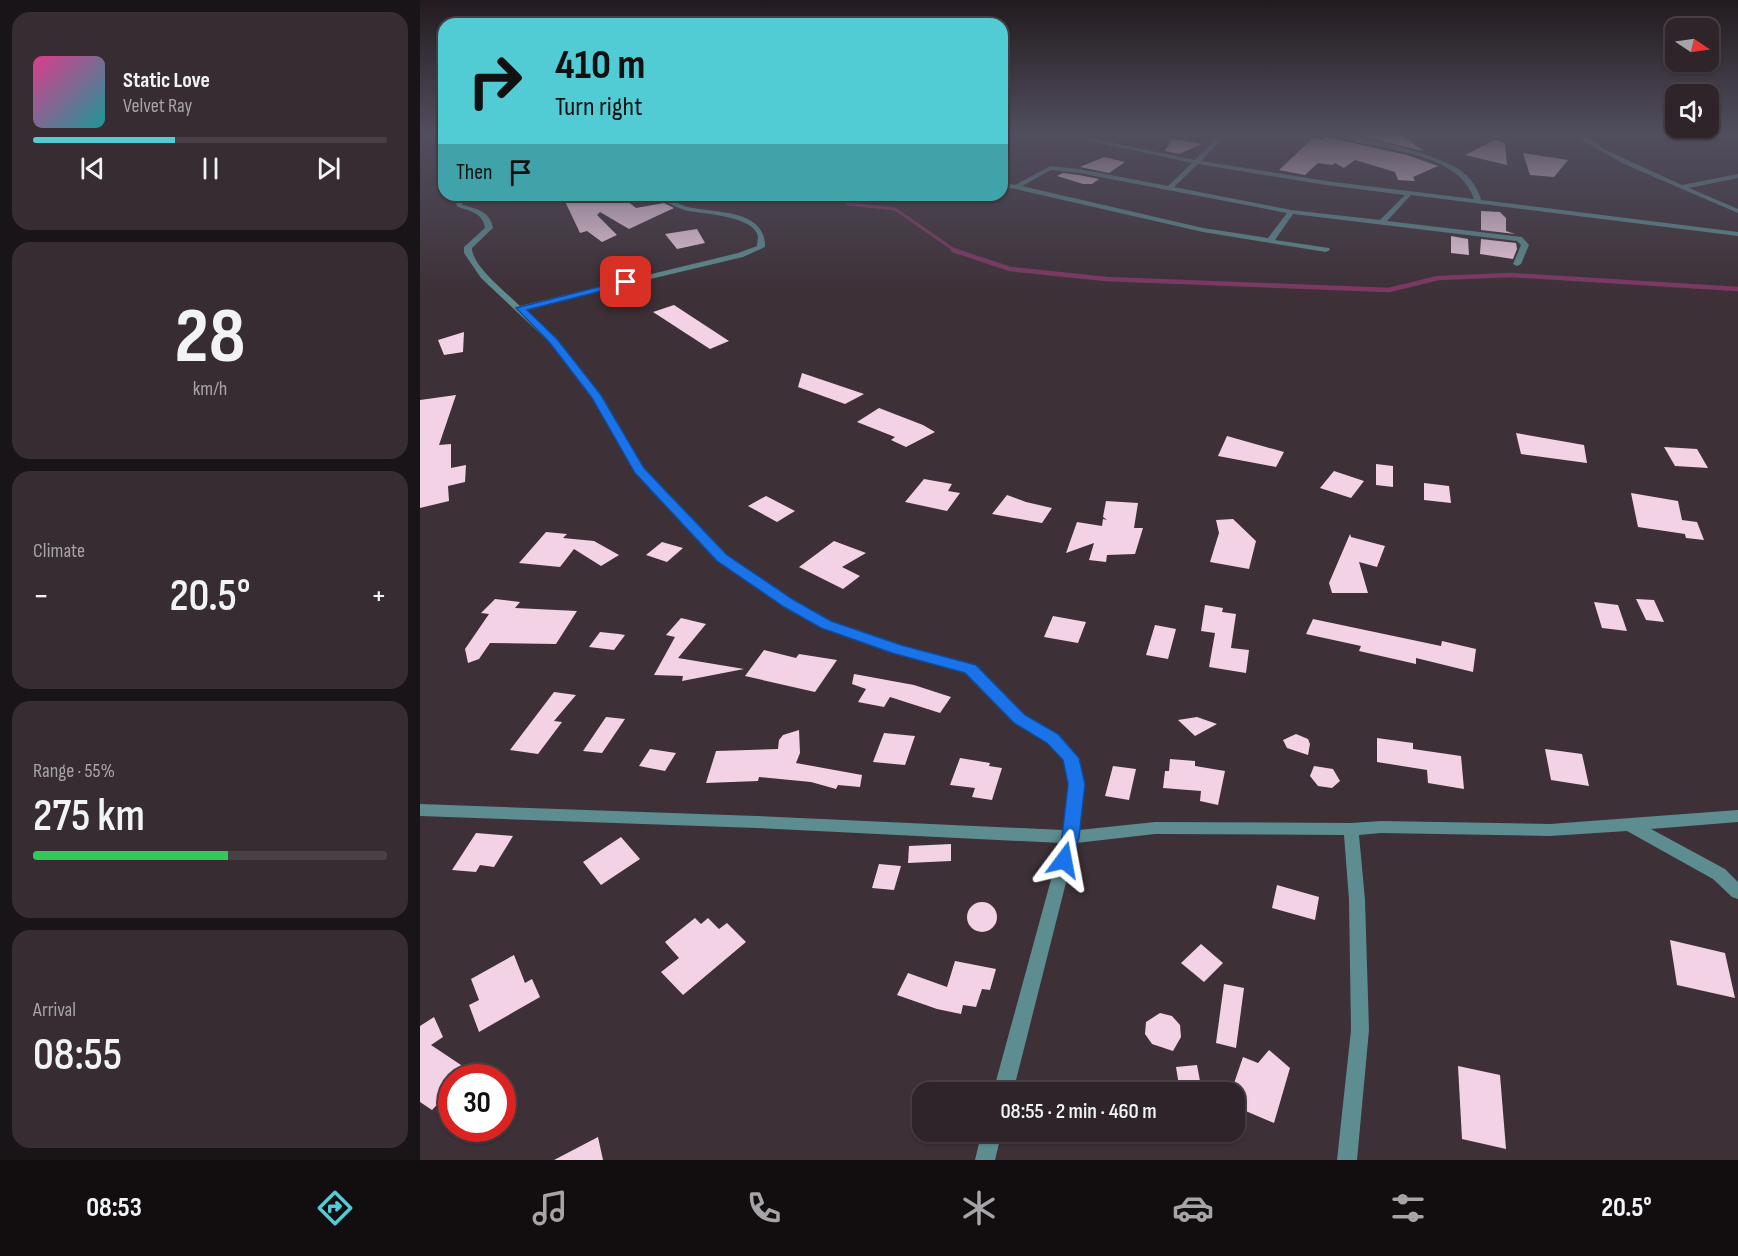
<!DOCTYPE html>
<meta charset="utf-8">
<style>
body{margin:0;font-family:"Sofia Sans Condensed",sans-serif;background:#362c31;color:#f1f3f6;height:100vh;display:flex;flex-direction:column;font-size:22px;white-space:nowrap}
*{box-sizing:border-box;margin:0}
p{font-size:20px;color:#a7a4a8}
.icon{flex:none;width:33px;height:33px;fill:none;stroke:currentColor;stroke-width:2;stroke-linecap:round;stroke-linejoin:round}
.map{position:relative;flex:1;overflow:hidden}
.sheet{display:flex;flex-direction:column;gap:12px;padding:12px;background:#191417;width:420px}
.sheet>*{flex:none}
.guide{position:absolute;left:18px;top:18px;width:570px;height:183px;border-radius:18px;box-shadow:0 2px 4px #0004,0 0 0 2px #494146;background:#51ccd4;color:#111;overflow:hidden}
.needle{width:39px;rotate:103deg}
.tools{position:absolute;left:1245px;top:18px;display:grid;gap:12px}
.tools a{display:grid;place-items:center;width:54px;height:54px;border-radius:12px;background:#2e2429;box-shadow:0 2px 4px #0004,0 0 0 2px #494146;font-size:30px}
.speed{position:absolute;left:18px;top:1064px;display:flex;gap:12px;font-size:30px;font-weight:700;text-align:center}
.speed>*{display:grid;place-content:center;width:78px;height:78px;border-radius:50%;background:#2e2429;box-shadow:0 2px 4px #0004,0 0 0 2px #494146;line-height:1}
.speed .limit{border:9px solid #d22;background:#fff;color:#111}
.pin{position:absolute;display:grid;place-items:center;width:51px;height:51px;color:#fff;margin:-26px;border-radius:12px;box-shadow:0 3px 9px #0006}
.me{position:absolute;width:66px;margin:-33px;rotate:13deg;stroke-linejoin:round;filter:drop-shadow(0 0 4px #0008)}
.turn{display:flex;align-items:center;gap:21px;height:126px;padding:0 18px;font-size:27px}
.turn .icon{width:78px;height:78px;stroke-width:2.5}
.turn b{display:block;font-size:42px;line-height:51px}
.then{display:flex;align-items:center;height:57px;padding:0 18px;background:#0003;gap:12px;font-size:22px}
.big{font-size:45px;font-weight:600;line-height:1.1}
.sheet .tile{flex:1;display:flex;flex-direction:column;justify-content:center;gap:9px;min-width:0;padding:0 21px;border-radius:18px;background:#362c31}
.sheet .dial{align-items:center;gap:0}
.dial b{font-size:78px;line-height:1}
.song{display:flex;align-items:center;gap:18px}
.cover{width:72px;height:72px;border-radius:9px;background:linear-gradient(135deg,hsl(330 70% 55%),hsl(180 70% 35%))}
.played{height:6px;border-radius:3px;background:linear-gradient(90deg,#51ccd4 40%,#494146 40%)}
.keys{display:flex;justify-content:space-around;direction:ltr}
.heat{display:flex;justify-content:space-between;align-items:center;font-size:33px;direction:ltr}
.charge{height:9px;border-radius:4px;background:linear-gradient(90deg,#34c759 55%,#494146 0)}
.trip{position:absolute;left:492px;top:1082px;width:333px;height:60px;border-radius:18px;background:#2e2429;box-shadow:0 2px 4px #0004,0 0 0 2px #494146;font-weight:600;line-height:60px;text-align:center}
.dock{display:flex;height:96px;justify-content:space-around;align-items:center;background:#120e10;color:#a7a4a8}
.dock .icon{width:42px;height:42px}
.dock .active{color:#51ccd4}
.dock b{font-size:27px;color:#f1f3f6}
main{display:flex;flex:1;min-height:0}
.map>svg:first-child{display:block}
</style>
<main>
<section class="sheet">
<div class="tile">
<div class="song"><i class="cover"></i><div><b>Static Love</b><p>Velvet Ray</p></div></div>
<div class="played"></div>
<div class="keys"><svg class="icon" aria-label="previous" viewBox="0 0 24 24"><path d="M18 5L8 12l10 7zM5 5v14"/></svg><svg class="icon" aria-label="pause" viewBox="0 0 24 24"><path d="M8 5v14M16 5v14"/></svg><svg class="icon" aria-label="next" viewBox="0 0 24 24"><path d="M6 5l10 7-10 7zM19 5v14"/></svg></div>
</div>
<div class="tile dial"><b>28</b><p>km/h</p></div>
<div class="tile"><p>Climate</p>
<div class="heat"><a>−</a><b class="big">20.5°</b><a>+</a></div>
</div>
<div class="tile"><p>Range · 55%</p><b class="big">275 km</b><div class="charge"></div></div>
<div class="tile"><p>Arrival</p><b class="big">08:55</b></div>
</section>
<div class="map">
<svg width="1318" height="1160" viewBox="0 0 1318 1160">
<rect width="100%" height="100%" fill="#3d3037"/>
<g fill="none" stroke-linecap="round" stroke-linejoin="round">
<polyline stroke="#7e3764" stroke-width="3" points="419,195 428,204 475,209 537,252"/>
<polyline stroke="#7e3764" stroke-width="4.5" points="533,250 590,269 686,279 969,290 1018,278 1091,275 1318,289"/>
</g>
<g fill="#f4d2e5">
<polygon points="929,133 974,133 985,137 1003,151"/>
<polygon points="906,137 987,155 1018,166 993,177 995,181 978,180 975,172 935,160 924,168 915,163 912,165 898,163 885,175 859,170 893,138 901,140"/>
<polygon points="752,139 782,144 759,154 745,151"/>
<polygon points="1075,140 1085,143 1087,165 1045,155"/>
<polygon points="1103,153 1148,160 1134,177 1110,175"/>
<polygon points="684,157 705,162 689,173 660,167"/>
<polygon points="643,173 659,175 679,179 672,184 663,184 637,176"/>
<polygon points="142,195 199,195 216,208 244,203 254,208 209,229 180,212 177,215 197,235 182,242 167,231 160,233"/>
<polygon points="1061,211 1080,212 1086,218 1086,231 1095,234 1061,230"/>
<polygon points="277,229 285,243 257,249 245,234"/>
<polygon points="1031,236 1048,239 1049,255 1031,253"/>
<polygon points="1061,239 1096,243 1097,249 1093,259 1060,254"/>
<polygon points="254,305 309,341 290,349 233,312"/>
<polygon points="44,332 43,352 24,355 18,340"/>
<polygon points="382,373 444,394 425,404 378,387"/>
<polygon points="36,395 19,445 31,444 31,468 46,465 45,482 28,486 29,501 0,508 0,400"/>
<polygon points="459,408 503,425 515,432 486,447 471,440 475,437 437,422"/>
<polygon points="1096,433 1164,445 1167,463 1101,454"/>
<polygon points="807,436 864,452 856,467 798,456"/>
<polygon points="1244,447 1277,449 1288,468 1255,466"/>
<polygon points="956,464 973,466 973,487 956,485"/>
<polygon points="914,471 944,481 931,498 900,488"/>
<polygon points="504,479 532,484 528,491 540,493 527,511 485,502"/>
<polygon points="1004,483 1029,486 1031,503 1004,500"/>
<polygon points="1211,493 1258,501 1262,520 1277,522 1284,540 1266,538 1264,531 1265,534 1218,527"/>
<polygon points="587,495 606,502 632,508 622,523 572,514"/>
<polygon points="346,496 352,499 375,511 357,522 328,506"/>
<polygon points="686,501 718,503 714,528 723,528 715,554 687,555 686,562 669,560 674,543 646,553 657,522 682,526 683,519 687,520 683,517"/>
<polygon points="813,519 836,541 829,569 790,562 799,533 796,520"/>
<polygon points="126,532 147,534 143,538 174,541 199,555 181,566 154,549 140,567 99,563"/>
<polygon points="930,534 931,537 965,546 957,567 939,562 948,593 912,593 909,583"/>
<polygon points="414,541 446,553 422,567 440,576 423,589 379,567"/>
<polygon points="242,542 263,548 247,562 226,555"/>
<polygon points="75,599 100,602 95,608 157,611 136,644 70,643 59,659 48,663 45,649 69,614 61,613"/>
<polygon points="1216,599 1234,600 1244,622 1226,620"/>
<polygon points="1174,602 1198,605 1207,631 1182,628"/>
<polygon points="785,605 803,608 802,612 816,614 811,648 829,650 826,673 789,667 795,633 781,631"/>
<polygon points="633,616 666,622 658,643 624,637"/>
<polygon points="261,618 286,624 258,658 324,669 262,681 263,676 234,675 255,637 246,635"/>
<polygon points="893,619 1021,646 1022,641 1056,649 1053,672 996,658 996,664 939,651 941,646 886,634"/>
<polygon points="735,625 756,629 748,659 726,655"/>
<polygon points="180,632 199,634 205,635 194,650 169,647"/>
<polygon points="344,650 376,658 379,654 417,660 395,692 325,676"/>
<polygon points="434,674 494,685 531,697 520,713 470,697 464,707 438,702 446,689 432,684"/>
<polygon points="134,692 156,695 134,721 142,722 118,754 90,750"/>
<polygon points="186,717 205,719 182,753 163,751"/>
<polygon points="777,717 797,724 775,736 758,720"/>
<polygon points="379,730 380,753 376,763 442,775 440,787 418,785 416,789 391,782 339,777 338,781 286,783 296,751 358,749 359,740 363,735"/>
<polygon points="464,733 495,736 485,765 453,762"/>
<polygon points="876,734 888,739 890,744 888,755 867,748 863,740"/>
<polygon points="957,738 993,743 993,749 1041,756 1044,789 1008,783 1007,770 957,762"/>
<polygon points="230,749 256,753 245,771 219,766"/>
<polygon points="1125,749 1162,754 1169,786 1131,780"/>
<polygon points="540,758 570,763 569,766 582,768 572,800 552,797 555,788 530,785"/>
<polygon points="750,759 775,761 775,766 805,771 798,805 780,801 781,791 743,788 745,771 749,771"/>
<polygon points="693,766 716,769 709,800 685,796"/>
<polygon points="894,766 913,769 920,781 912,788 898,786 890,776"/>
<polygon points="56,833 93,836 74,867 60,865 56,872 32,870"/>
<polygon points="201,837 220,859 181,885 163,862"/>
<polygon points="531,844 531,861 488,863 489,846"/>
<polygon points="459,864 481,866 474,890 452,888"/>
<polygon points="857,885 899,897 895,920 852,908"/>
<circle cx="562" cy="917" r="15"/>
<polygon points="275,918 281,924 288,918 299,929 307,923 326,942 263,995 241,972 259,958 245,942"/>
<polygon points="1250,940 1305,953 1315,998 1257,985"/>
<polygon points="781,944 803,963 784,982 761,963"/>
<polygon points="94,955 105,983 112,979 120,997 59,1032 49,1005 59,1000 51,979"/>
<polygon points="535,961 576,969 570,990 562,989 556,1007 543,1005 541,1014 517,1009 477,995 488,973 527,987"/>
<polygon points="804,984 824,988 816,1048 796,1043"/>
<polygon points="740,1013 752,1016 760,1025 761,1037 753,1051 732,1044 725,1034 726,1022"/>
<polygon points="14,1017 23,1037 11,1045 59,1077 32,1077 32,1089 12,1110 0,1102 0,1026"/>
<polygon points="849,1050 870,1068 854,1123 814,1106 814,1092 811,1092 823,1057 838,1063"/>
<polygon points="777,1065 782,1092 760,1092 756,1067"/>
<polygon points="1038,1066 1080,1075 1086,1149 1042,1139"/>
<polygon points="178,1137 183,1160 134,1160"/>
</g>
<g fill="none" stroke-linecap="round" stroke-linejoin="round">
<g fill="#5d8d90" fill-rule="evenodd">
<polygon points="589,133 597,133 582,142 582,138"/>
<path d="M633 133H646L775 160 801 133H808L781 161 906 181 1054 199C1038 147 944 150 901 133 935 133 1013 152 1040 170 1051 178 1058 188 1061 200L1318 232V236L991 195 967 221 1102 237 1109 245 1101 264 1097 266 1093 264 1101 245 1097 241 873 214 855 240 909 248 910 250 906 252 783 232 582 186V182L595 185 630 166 659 169 748 186 772 163ZM778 164 906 185 985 195 960 220 871 210 754 187ZM631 170 659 173 867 213 848 238 783 228 602 186Z"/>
<polygon points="1155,133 1162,133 1186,150 1262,185 1318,174 1318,178 1269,188 1318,209 1318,213 1204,164 1165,142"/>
<polygon points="1303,133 1318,133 1318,136"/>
<path d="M40 195H47L41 201 43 205C57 209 70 211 73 228L52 248C52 266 87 293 100 306L318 253 337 246C337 243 338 239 338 236 333 216 285 214 268 211 260 209 253 205 246 202V200C254 200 260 205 268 207 295 213 346 209 345 247L323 257 104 309 136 339 180 396 223 468 306 555 373 601 410 621 480 646 555 666 604 715 638 735 657 757 663 784 659 830 735 822 931 823 961 821 1130 824 1318 810V822L1231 829 1305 869 1318 882V899L1312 897 1293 879 1207 831 1130 836 961 833 939 835 945 900 949 1030 937 1160H917L931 1030 929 900 924 835 735 834 656 843 593 1092H573L641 843 337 828 0 816V804L337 816 643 830 649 784 643 759 628 743 594 723 546 673 472 653 402 627 365 607 298 561 215 472 173 399 130 343 61 278 44 253V247L65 228C63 213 50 211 38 207L34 201Z"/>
<polygon points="562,1131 582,1131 575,1160 555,1160"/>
</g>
</g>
<linearGradient id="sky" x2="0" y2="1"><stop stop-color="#221a1e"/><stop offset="0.45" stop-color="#514e5e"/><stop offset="1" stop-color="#514e5e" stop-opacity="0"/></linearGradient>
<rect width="1318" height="296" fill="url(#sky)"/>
<polygon fill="#1a73e8" stroke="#114b97" stroke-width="1.5" points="206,280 210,282 209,284 107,310 137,339 181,395 224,468 307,555 374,600 411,621 481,645 556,665 605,715 638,734 659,758 665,784 659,837 651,866 644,868 638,866 635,860 642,837 648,784 643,760 627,743 594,723 545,673 472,653 401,628 364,607 297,561 215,473 172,398 130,343 96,308"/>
</svg>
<div class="tools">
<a><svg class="needle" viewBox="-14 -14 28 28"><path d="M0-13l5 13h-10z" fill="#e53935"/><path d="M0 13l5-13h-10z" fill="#a7a4a8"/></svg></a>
<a><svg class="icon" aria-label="sound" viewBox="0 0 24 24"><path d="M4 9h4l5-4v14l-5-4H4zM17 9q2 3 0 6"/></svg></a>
</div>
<div class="speed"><div class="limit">30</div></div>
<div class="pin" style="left:206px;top:282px;background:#d93025"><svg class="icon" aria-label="arrive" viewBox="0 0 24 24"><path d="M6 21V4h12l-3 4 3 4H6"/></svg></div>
<svg class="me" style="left:644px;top:860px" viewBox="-20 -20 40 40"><path d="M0-17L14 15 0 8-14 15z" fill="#1a73e8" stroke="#fff" stroke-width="4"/></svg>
<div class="trip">08:55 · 2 min · 460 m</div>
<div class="guide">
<div class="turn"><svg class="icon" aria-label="right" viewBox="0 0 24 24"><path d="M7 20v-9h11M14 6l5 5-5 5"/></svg><div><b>410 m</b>Turn right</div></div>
<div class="then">Then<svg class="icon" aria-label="arrive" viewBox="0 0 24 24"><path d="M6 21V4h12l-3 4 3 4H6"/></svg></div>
</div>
</div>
</main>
<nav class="dock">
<b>08:53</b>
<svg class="icon active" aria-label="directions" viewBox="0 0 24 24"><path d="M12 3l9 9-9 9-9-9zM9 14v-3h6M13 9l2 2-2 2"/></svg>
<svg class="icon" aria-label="music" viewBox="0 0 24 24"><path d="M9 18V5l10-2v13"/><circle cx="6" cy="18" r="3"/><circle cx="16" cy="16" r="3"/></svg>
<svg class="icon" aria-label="phone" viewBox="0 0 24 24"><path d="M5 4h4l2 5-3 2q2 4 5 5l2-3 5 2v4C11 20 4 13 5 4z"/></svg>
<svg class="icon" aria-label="climate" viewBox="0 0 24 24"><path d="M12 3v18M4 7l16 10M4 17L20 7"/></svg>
<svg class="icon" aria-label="car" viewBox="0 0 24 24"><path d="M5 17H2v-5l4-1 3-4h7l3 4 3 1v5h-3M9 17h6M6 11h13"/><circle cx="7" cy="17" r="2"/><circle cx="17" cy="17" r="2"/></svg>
<svg class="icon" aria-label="filters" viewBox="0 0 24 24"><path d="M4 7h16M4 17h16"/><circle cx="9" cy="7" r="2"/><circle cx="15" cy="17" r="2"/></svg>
<b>20.5°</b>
</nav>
